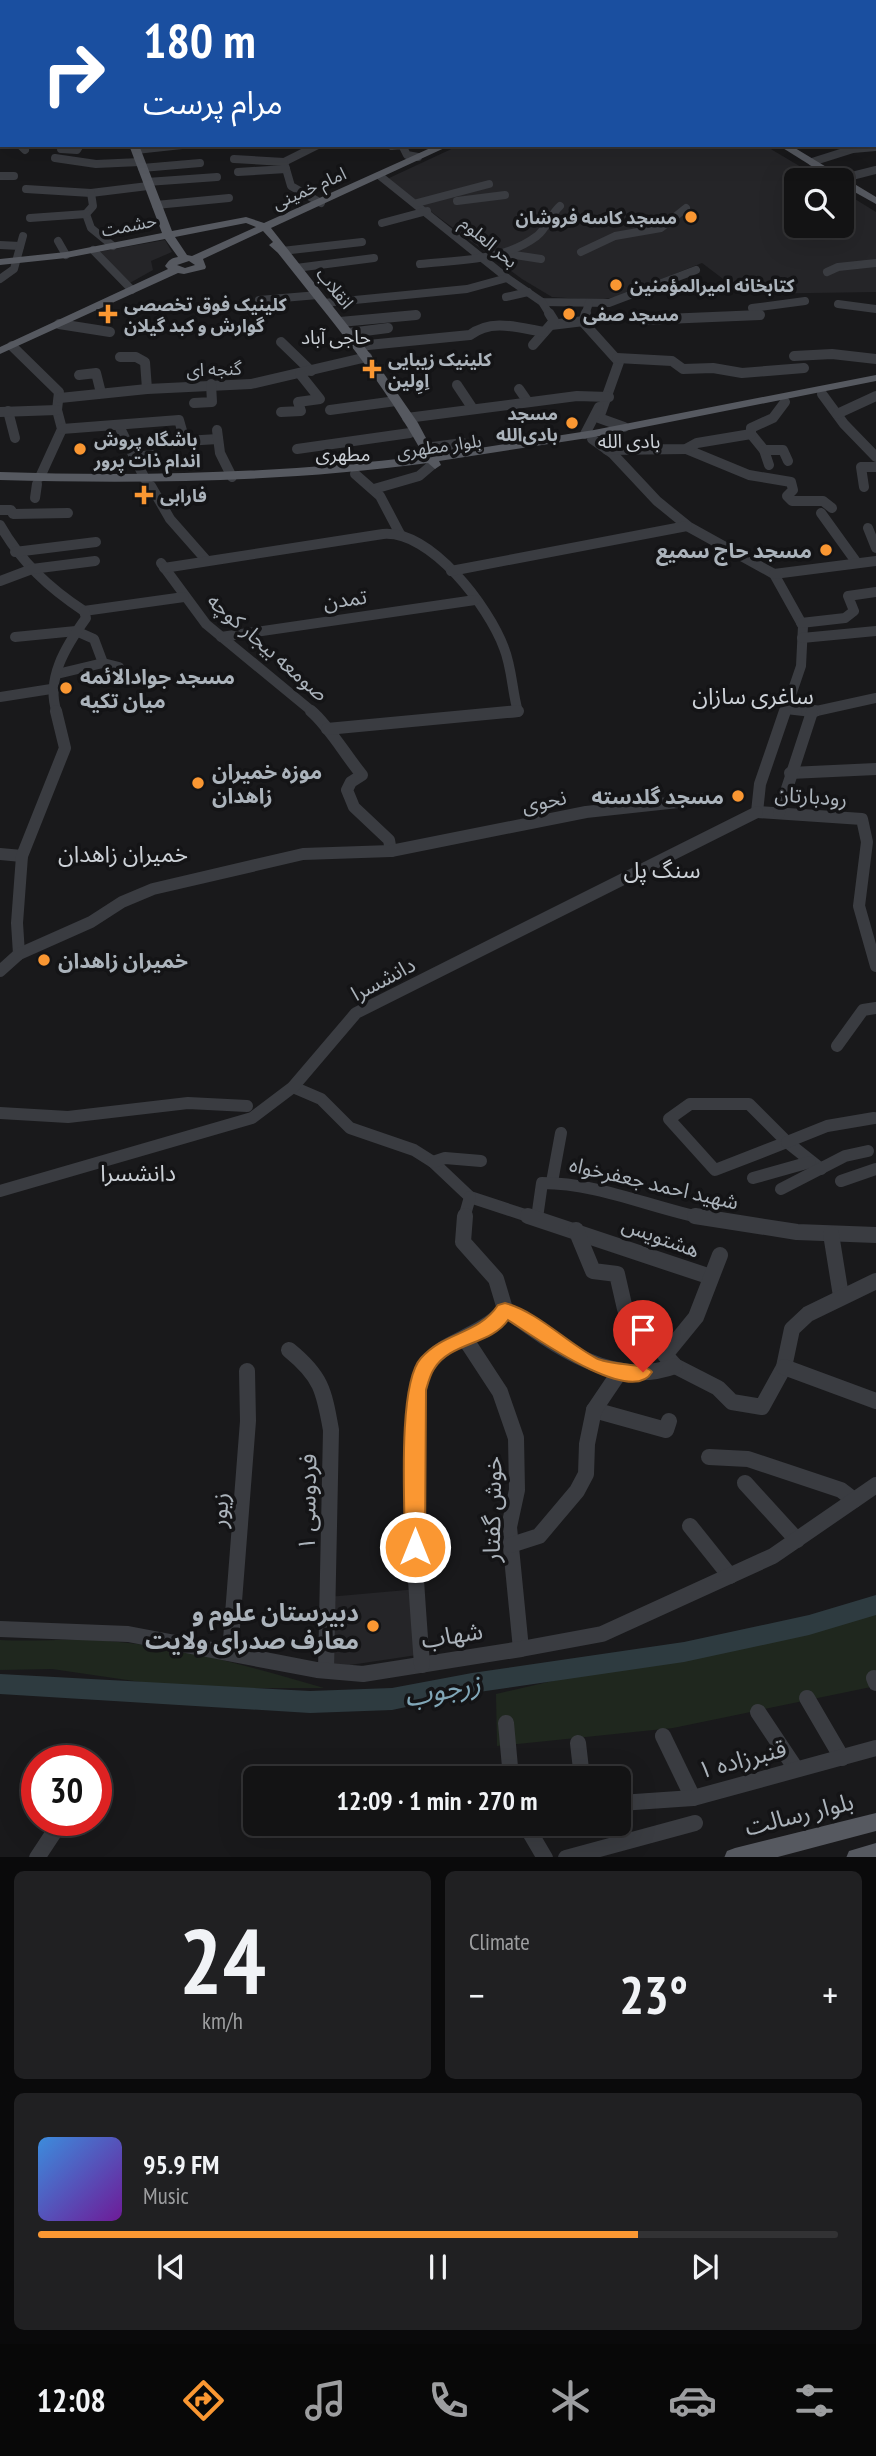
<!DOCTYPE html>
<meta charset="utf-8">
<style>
body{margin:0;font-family:"PT Sans Narrow","Noto Sans Arabic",sans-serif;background:#202022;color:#f1f3f6;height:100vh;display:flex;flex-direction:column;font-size:26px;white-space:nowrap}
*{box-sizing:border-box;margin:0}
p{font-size:23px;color:#9d9ea0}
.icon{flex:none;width:38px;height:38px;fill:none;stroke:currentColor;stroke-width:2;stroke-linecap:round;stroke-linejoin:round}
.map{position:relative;height:1857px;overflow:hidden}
.side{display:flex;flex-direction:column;gap:14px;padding:14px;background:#0a0a0b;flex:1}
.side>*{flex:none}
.hud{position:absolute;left:0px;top:0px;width:877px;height:147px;box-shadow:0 7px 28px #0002,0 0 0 2px #323234;background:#1a4fa0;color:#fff;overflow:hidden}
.controls{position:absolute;left:784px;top:168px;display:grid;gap:14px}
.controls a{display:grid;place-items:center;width:70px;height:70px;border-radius:10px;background:#131314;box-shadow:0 7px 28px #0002,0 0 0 2px #323234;font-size:35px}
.speed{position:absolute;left:21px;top:1745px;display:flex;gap:14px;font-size:35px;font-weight:700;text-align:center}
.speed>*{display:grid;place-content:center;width:91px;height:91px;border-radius:50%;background:#131314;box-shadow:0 7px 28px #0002,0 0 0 2px #323234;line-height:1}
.speed .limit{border:10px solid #d22;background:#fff;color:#111}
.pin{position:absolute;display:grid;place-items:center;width:60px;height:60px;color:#fff;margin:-72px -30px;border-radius:50% 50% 50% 0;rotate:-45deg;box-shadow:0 0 7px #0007}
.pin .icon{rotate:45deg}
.me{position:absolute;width:77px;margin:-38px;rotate:0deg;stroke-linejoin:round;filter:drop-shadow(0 0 5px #0008)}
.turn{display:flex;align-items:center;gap:24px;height:147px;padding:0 28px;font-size:32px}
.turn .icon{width:91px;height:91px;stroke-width:2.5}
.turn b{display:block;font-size:49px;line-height:60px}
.big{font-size:52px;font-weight:600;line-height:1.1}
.side .card{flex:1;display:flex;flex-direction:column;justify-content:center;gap:10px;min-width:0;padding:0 24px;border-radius:10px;background:#202022}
.side .dial{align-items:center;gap:0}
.dial b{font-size:91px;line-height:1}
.song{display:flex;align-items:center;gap:21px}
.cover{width:84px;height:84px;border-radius:10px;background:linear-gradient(135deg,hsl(210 70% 55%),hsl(280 70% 35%))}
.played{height:7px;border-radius:4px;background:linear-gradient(90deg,#fa9732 75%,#323234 75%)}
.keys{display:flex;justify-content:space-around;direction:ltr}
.heat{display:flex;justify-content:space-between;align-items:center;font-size:38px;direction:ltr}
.side .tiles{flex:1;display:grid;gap:14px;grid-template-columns:1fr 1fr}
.card:last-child{grid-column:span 2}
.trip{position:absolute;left:243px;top:1766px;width:388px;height:70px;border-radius:10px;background:#131314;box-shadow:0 7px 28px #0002,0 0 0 2px #323234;font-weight:600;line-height:70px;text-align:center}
.dock{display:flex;height:112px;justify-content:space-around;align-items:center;background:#080808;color:#9d9ea0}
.dock .icon{width:49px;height:49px}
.dock .active{color:#fa9732}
.dock b{font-size:32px;color:#f1f3f6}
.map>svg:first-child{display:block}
</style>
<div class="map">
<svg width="876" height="1858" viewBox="0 0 876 1858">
<rect width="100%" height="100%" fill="#19191b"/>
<g fill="#252528">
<polygon points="460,145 764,145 823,180 796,180 796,226 842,226 842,191 876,212 876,292 743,294 702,263 616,297 598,300 552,297 522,279 387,179"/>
<polygon points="165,240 172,252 151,261 153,270 128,284 97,252"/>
<polygon points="418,1589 417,1655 330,1668 328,1597"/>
</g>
<g fill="#1f271e">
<polygon points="876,1606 876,1686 673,1728 497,1746 496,1694"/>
<path d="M0 1640C36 1642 72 1638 108 1641 181 1646 255 1668 324 1688H182L52 1669 0 1670Z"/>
</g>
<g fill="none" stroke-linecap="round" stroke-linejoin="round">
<polygon fill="#2e3b40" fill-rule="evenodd" points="876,1595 876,1615 809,1635 684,1662 472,1693 392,1710 310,1713 0,1694 0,1674 310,1691 392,1688 472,1673 684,1642 809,1615"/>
<g stroke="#3a3c41" stroke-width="8">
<polyline points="193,2 203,0"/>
<polyline points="640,2 644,0"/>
<polyline points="715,2 720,0"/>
<polyline points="828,2 851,0"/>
<polyline points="20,145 25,150"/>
<polyline points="318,145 284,162 291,186 321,203"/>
<polyline points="392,146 402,145 407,155 418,157"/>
<polyline points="61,149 77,150 80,145"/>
<polyline points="136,150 182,145"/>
<polyline points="55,158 96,164 140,162"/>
<polyline points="234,159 284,162"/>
<polyline points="812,162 853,149 876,147"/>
<polyline points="142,168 200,163"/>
<polyline points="238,172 286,169"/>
<polyline points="0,176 14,176"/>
<polyline points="380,176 507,278 542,302 609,303 696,270"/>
<polyline points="840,179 876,170"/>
<polyline points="147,182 217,177"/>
<polyline points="26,189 91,193 148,186"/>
<polyline points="91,193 93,206 86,214 91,228 113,246"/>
<polyline points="457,201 505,195"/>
<polyline points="417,203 489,184"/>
<polyline points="156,205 229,198"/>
<polyline points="30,218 86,214"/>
<polyline points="382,223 427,211"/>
<polyline points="58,241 66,255"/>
<polyline points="0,245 20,246"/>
<polyline points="93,250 132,290"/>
<polyline points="282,251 362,242"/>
<polyline points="581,252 615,236 661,228 686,208"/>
<polyline points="501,253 541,259"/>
<path d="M420 264C459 260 504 261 537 236 547 228 550 215 560 206"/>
<polyline points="296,268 374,258"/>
<polyline points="827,272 838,267 876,263"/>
<polyline points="0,279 14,269 23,236"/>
<polyline points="506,297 528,292"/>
<polyline points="259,300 318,295"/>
<polyline points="542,302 550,315"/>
<polyline points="324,303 467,289 507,278"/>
<polyline points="838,304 876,309"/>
<polyline points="752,308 805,301"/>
<polyline points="585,315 589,303"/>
</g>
<g stroke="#3a3c41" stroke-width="10">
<polyline points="586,313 583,322 619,362 599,418 624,427"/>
<polyline points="641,320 760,315"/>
<polyline points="340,322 416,315"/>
<polyline points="59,324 110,332"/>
<polyline points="551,325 584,321"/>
<polyline points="349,333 388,328"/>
<polyline points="281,342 311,371"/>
<polyline points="533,345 554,321 549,313"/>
<polyline points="12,346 59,392 57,410 62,429 40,477"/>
<path d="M358 346 470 335C492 318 519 328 544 332"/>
<polyline points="794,356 832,354 876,359"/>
<polyline points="120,357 136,357 145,362 147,389"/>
<polyline points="617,358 672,361 683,369 713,368 742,373 804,368"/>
<polyline points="79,375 96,373 101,393"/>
<polyline points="457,385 473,409"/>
<polyline points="519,389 528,402"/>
<polyline points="822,394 844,424 876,457"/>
<polyline points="60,398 147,389 251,384 367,357"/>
<polyline points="194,403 212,402 211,384"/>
<polyline points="330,410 396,401"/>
<polyline points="8,411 15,438"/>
<polyline points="0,412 57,410"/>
<polyline points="281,412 301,411 298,402 320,399 300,374"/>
<polyline points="837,414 876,396"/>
<polyline points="407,418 577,396 609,397"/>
<polyline points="119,426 145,479"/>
<polyline points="62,429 179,420 185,441 218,439"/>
<polyline points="217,430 220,453 232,477"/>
<polyline points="585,434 599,407"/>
<polyline points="751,434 764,450 769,465"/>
<polyline points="592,439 613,454 657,501 689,527 774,574 803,626 801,666 785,713"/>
<polyline points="425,448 463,443"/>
<polyline points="297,449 410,433"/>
<polyline points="686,449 749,475 791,482 793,490 787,496 792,501 823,501 832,508"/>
<polyline points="607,450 686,449 697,443 751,434 751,428 773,418 785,402"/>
<polyline points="764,450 783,450 788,461"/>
<polyline points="133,457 153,455 157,465"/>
<polyline points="355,474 380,496 400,534"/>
<polyline points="151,486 170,519 207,561"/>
<polyline points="864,487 861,467 876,467"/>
<polyline points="374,489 419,476 432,465"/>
<polyline points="35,498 37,484"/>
<polyline points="0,510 11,510 13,514 68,513"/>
<polyline points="821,513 857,563"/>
<path d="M0 525C21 562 49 588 84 611"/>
<polyline points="868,528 876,548"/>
<polyline points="15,552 96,542"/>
<polyline points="161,563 206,624 314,713"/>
<path d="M164 568 383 534C431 530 489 607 504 648 512 668 512 691 518 712L505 713"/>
<polyline points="451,571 687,526"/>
<polyline points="774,574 876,561"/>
<polyline points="0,581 32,569 95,561"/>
<polyline points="84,611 184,597"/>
<polyline points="801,623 845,618 854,611 848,596 876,592"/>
<polyline points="15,637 76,631 94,639 103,663"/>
<polyline points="221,637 475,600"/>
<polyline points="802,638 876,631"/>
<polyline points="57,674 103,663 119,667 122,675"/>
<polyline points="0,697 51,689"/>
<polyline points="786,709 812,712 876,698"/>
<path d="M57 713C45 679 66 646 86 618L84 611"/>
</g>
<g stroke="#3a3c41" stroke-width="12">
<path d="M311 711C329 726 346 756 362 775L351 782 347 790 354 807 389 840 391 851"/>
<polyline points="807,711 815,711"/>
<polyline points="327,729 518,711"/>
<polyline points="790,773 876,769"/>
<polyline points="757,812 760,784 785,711"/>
<polyline points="757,812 862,819 867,842 859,906 876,966"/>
<polyline points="779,813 812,712"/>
<polyline points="0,854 22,856"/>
<polyline points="19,954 17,923 22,856 65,748 56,711"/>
<polyline points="0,971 19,954 91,922 122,902 153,889 303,854 391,851 586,812 706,799"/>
<polyline points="837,1046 863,1010 876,1008"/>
<polyline points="293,1087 321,1099 350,1128 414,1150 433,1162 470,1197 534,1218"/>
<polygon points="690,1104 749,1104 787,1142 715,1170 669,1119"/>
<polyline points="0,1113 68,1117 188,1103 247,1106"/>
<polyline points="787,1142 821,1169"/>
<polyline points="787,1142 827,1126 874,1118"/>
<polyline points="433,1162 445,1158 481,1161"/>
<polyline points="753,1178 810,1162"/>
<polyline points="841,1181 876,1169"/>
<polyline points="552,1182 561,1133"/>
<polyline points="781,1189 845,1156 868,1151"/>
<polyline points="0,1191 252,1118 293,1087 356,1013 757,812"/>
<polyline points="464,1218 470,1197"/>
<path d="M537 1218 542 1183C598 1183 649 1207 703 1218"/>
</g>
<g stroke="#3a3c41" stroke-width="16">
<polyline points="465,1216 463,1242 496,1279 505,1309"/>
<polyline points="528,1216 708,1276"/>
<polyline points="695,1216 797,1232 876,1235"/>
<polyline points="576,1230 593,1271 617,1274 625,1309"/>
<polyline points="831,1234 841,1296"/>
<polyline points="720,1255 696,1317 665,1355 675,1366 718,1388 732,1402 762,1407 784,1367 792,1329 808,1314 876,1281"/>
<path d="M505 1309C554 1345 613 1389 675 1366"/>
<polyline points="466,1340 500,1392 516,1438 517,1490 509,1527 521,1649"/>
<path d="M289 1350C321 1376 324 1390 331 1430L326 1670"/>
<polyline points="784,1367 876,1401"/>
<polyline points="594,1410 666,1430 669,1421"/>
<polyline points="709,1457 748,1459 841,1490 854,1500"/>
<polyline points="745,1483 797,1540"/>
<polyline points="690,1526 730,1576"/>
<polyline points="511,1545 539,1536 577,1491 586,1474 587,1444 594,1410 619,1373"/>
<polyline points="0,1629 128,1634 317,1670 363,1674 521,1649 602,1634 773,1556 876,1485"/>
<polyline points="230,1653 248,1421 247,1371"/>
<path d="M422 1665C418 1604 399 1410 428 1363 440 1342 483 1336 505 1309"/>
<polyline points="874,1678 876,1683"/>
<polyline points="807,1698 842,1758"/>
<polyline points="758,1712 796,1769"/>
<polyline points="506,1723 511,1778"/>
<polyline points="663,1736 693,1798"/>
<polyline points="578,1743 582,1778"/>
<polyline points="620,1803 693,1798 876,1748"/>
<polyline points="525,1824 545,1858"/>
<polyline points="37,1858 62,1820"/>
<polyline points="566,1858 695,1823"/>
</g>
<g fill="#565960" fill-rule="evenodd">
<polygon points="0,0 5,2 2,2 2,8"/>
<polygon points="821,0 830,0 831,2 822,2"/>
<polygon points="875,40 876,41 876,47 875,46"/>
<polygon points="876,66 876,73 875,73 875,66"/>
<path d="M129 145H139L172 231 246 217 264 223 437 145H451L271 228 371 355 418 423 435 455 594 430 876 375V381L594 437 439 461 441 465 435 469 428 463C286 482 143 484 0 480V472C142 477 283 473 424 456 384 382 330 319 278 253L269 245 273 242 263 231 203 259 206 267 205 269 184 274 178 273 0 354V347L168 269 165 266C169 260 171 258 178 257L165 239 66 258 0 265V259L66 252 162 233ZM246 223 256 227 192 256 187 255 175 237ZM189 261 195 265 185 268 177 265Z"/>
<polygon points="778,145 790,145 876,197 876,204 842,185 842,180 834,180"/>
<polygon points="876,1813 876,1831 774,1858 724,1858 727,1851 735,1848"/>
<polygon points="876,1843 876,1858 846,1858 849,1851"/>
</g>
</g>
<path fill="#fa9732" stroke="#a26220" stroke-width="2" d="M505 1303C538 1312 566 1342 596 1358 611 1366 647 1363 652 1372 632 1408 530 1334 508 1320 491 1345 450 1342 434 1369 430 1375 428 1383 426 1390L425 1547 422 1553H408L405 1547C405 1508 397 1384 421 1358 445 1331 478 1335 498 1305Z"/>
<g fill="#fa9732" stroke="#141416" stroke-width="2.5">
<circle cx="691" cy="217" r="7"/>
<circle cx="616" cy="285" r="7"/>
<path d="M104.5 303.5h7v7h7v7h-7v7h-7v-7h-7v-7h7z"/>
<circle cx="569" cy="314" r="7"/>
<path d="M368.5 358.5h7v7h7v7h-7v7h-7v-7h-7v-7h7z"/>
<circle cx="572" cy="423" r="7"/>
<circle cx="80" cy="449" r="7"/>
<path d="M140.5 484.5h7v7h7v7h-7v7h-7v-7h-7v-7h7z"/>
<circle cx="826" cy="550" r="7"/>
<circle cx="66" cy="688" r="7"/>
<circle cx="198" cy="783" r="7"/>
<circle cx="738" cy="796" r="7"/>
<circle cx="44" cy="960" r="7"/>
<circle cx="373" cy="1626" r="7"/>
</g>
<g text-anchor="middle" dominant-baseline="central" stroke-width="7" stroke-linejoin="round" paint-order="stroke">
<g font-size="18" fill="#abb3bb" stroke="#141416">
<text transform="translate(309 188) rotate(-24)">امام خمینی</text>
<text transform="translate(129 225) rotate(-11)">حشمت</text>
<text transform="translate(489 242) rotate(40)">بحر العلوم</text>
<text transform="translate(335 288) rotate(51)">انقلاب</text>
<text transform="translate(214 369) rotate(-2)">گنجه ای</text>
<text transform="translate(439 446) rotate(-8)">بلوار مطهری</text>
</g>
<g font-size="18" font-weight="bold" fill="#abb3bb" stroke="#141416" text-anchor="start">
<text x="677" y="217" text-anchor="end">مسجد کاسه فروشان</text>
<text x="630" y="285">کتابخانه امیرالمؤمنین</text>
<text x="124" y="304">کلینیک فوق تخصصی<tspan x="124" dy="21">گوارش و کبد گیلان</tspan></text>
<text x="583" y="314">مسجد صفی</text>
<text x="388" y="359">کلینیک زیبایی<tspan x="388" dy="21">اِوِلین</tspan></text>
<text x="558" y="413" text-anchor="end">مسجد<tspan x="558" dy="21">بادی‌الله</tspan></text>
<text x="94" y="439">باشگاه پروش<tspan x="94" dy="21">اندام ذات پرور</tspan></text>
<text x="160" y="495">فارابی</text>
</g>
<g font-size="19" fill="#ccd1d7" stroke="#141416">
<text x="336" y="337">حاجی آباد</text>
<text x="629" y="441">بادی الله</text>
<text x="343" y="454">مطهری</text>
</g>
<g font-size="21" font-weight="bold" fill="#abb3bb" stroke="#141416" text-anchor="start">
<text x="812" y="550" text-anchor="end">مسجد حاج سمیع</text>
<text x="80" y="676">مسجد جوادالائمه<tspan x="80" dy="24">میان تکیه</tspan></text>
<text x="212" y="771">موزه خمیران<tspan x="212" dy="24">زاهدان</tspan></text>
<text x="724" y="796" text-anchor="end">مسجد گلدسته</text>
<text x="58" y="960">خمیران زاهدان</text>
</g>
<g font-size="21" fill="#abb3bb" stroke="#141416">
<text transform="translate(345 599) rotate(-8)">تمدن</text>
<text transform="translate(268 647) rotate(41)">صومعه بیجار کوچه</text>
<text transform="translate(811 796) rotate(4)">رودبارتان</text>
<text transform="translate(544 801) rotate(-12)">نحوی</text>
<text transform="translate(383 979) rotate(-28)">دانشسرا</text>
<text transform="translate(654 1183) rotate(13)">شهید احمد جعفرخواه</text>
<text transform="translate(661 1237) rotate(20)">هشتویس</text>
</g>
<g font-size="23" fill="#ccd1d7" stroke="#141416">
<text x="753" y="695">ساغری سازان</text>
<text x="123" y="853">خمیران زاهدان</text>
<text x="662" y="869">سنگ پل</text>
<text x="138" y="1172">دانشسرا</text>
</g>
<g font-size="24" fill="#abb3bb" stroke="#141416">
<text transform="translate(307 1502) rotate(-89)">فردوسی ۱</text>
<text transform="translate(492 1509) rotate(-89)">خوش گفتار</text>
<text transform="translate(219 1510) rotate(-86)">زیور</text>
<text transform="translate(452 1635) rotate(-9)">شهاب</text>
<text transform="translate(742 1759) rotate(-15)">قنبرزاده ۱</text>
<text transform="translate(799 1814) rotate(-14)">بلوار رسالت</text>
</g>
<g font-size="24" font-weight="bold" fill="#abb3bb" stroke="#141416" text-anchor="end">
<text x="359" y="1612">دبیرستان علوم و<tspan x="359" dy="28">معارف صدرای ولایت</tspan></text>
</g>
<g font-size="28" font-style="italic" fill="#81a7b8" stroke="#141416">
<text transform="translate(442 1689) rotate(-11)">زرجوب</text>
</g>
</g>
</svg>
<div class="controls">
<a><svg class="icon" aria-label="search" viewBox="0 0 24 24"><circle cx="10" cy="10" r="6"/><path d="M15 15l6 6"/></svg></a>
</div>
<div class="speed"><div class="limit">30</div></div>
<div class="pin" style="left:643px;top:1372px;background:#d93025"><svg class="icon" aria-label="arrive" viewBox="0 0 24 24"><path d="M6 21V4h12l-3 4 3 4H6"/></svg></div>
<svg class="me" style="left:415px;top:1547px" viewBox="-20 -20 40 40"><circle r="17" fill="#fa9732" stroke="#fff" stroke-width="3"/><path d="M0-11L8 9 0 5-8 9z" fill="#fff"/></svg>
<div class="trip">12:09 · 1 min · 270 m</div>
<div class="hud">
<div class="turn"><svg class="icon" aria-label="right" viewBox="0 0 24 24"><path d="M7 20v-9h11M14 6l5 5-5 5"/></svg><div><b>180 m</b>مرام پرست</div></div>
</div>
</div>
<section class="side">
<div class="tiles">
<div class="card dial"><b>24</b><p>km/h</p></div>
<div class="card"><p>Climate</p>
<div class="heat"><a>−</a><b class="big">23°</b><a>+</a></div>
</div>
<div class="card">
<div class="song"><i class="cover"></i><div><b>95.9 FM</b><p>Music</p></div></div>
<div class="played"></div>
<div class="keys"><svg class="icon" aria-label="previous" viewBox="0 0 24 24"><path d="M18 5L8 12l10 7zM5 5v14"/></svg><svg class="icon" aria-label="pause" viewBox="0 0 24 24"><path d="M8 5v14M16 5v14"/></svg><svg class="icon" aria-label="next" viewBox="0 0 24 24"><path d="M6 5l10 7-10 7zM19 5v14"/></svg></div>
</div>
</div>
</section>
<nav class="dock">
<b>12:08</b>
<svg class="icon active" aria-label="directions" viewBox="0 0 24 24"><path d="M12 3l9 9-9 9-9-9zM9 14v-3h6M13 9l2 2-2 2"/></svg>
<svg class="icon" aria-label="music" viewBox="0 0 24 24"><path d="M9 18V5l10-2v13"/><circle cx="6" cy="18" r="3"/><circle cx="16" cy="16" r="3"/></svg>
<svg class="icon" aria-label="phone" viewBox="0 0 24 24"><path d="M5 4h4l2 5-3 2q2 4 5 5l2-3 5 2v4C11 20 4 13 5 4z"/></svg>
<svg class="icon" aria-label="climate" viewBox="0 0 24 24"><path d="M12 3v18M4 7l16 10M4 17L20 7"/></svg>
<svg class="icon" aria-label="car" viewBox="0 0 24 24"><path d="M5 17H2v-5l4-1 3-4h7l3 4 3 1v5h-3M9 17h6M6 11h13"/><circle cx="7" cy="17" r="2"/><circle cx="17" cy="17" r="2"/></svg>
<svg class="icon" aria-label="filters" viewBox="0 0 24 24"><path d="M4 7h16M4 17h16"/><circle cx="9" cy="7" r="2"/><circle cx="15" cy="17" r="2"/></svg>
</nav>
